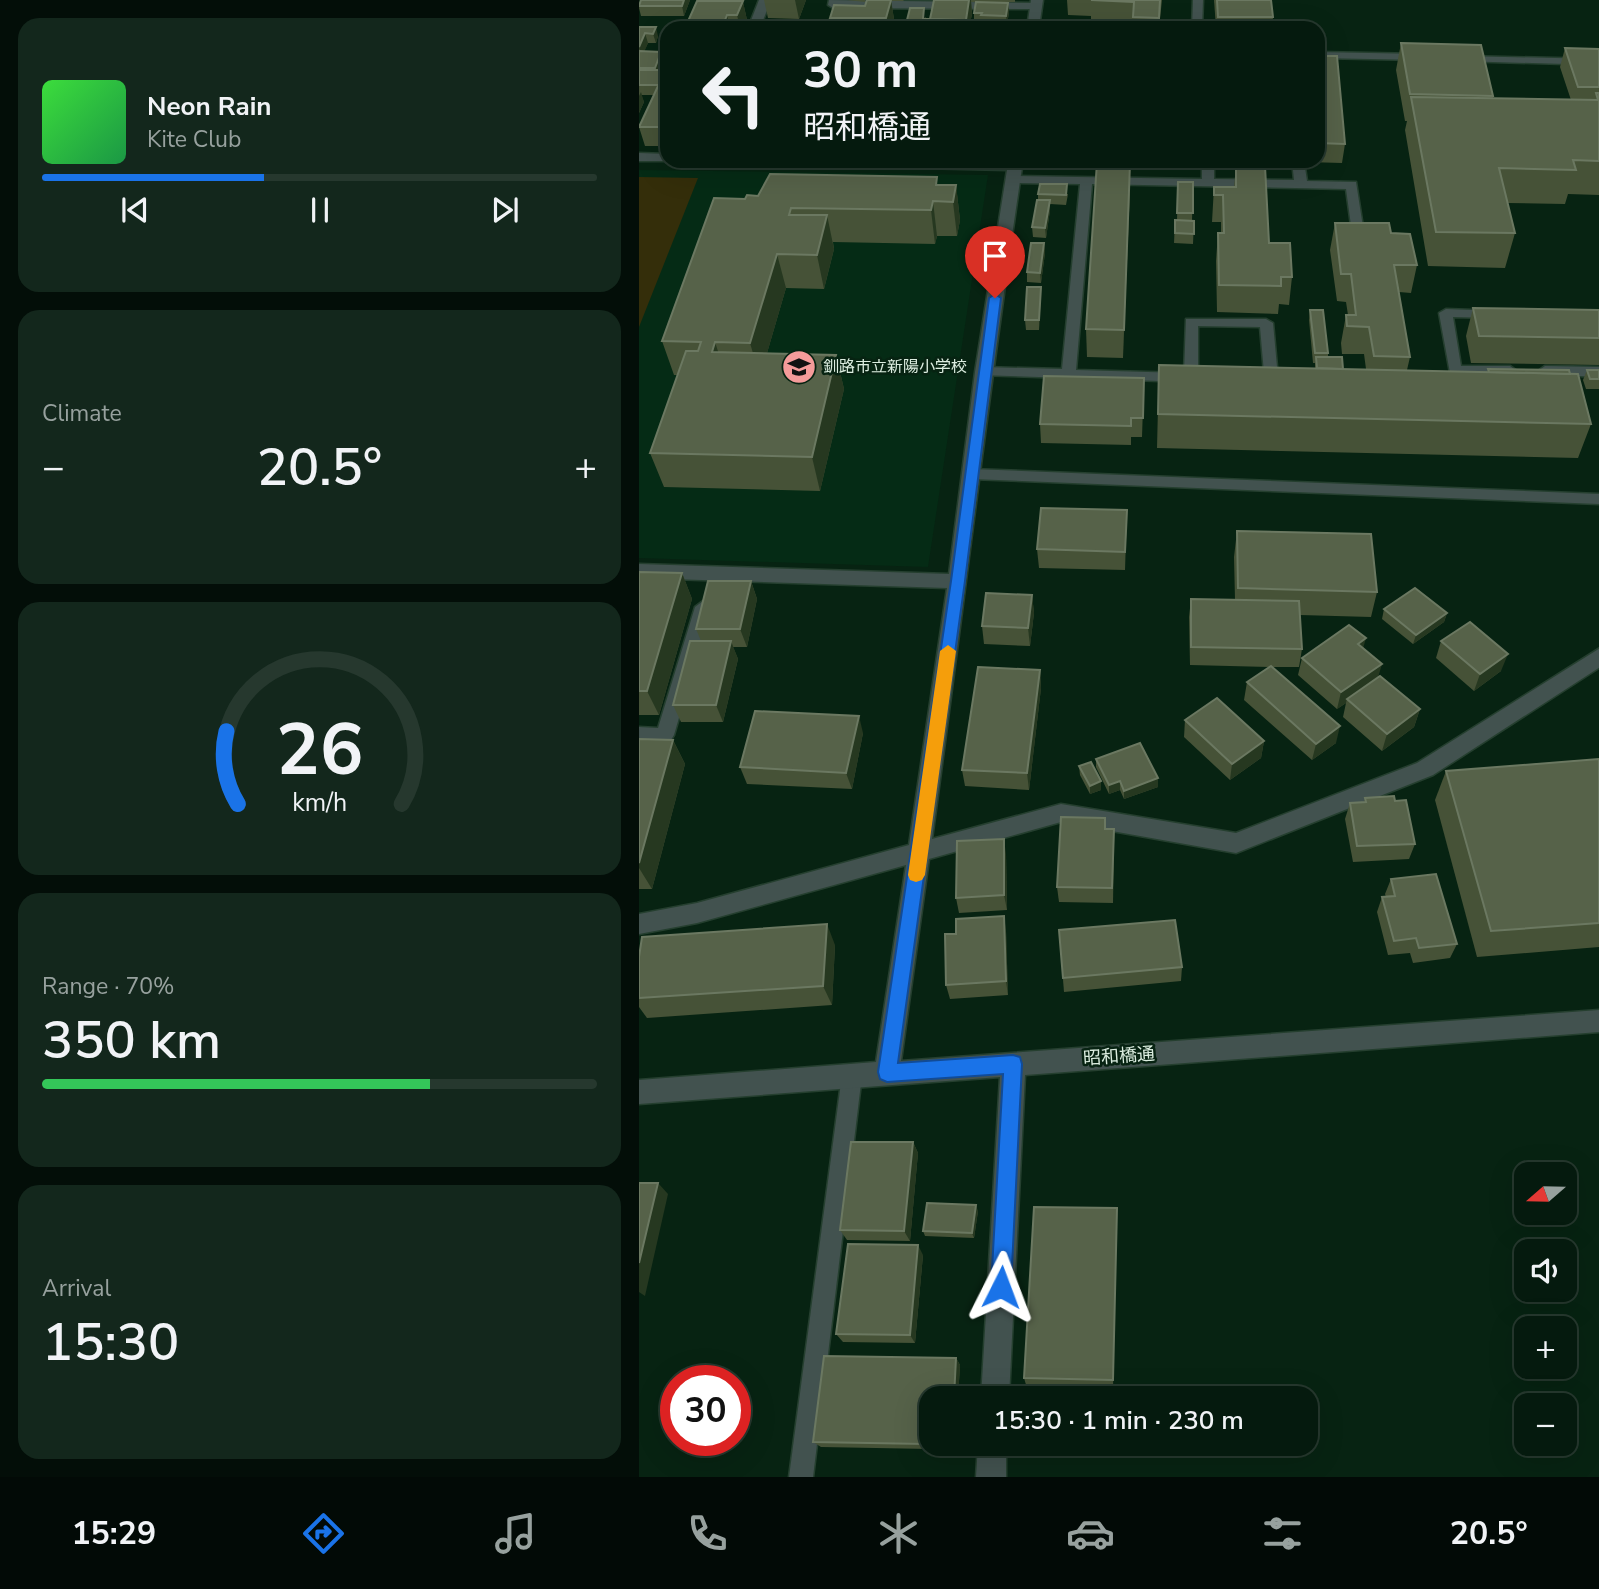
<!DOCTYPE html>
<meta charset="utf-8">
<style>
body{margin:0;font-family:"Nunito Sans","Noto Sans JP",sans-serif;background:#13271c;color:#f1f3f6;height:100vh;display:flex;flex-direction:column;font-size:26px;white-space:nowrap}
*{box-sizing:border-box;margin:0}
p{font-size:23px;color:#97a19e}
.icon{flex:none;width:38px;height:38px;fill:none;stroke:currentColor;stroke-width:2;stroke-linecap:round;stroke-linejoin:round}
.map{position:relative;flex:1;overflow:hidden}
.sheet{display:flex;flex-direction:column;gap:18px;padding:18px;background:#030e08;width:639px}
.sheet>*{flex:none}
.top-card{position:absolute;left:21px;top:21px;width:665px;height:147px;border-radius:21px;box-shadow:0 7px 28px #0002,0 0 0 2px #26382e;background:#051a0e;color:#f1f3f6;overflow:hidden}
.needle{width:46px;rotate:250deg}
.buttons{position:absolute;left:875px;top:1162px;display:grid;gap:14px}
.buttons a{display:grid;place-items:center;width:63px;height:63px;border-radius:14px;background:#051a0e;box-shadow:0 7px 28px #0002,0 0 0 2px #26382e;font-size:35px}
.speed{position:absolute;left:21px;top:1365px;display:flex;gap:14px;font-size:35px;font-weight:700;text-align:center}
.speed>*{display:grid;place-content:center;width:91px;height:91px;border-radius:50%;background:#051a0e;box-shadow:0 7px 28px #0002,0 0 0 2px #26382e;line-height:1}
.speed .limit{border:10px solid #d22;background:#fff;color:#111}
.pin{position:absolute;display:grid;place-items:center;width:60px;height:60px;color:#fff;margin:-72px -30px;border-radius:50% 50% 50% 0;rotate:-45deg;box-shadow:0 0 7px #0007}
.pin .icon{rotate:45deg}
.me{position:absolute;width:77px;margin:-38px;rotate:3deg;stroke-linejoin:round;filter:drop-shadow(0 0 5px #0008)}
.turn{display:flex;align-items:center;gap:24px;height:147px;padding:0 28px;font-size:32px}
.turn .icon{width:91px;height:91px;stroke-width:2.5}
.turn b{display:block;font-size:49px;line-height:60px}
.big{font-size:52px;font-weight:600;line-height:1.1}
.sheet .widget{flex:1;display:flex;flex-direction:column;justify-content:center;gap:10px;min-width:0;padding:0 24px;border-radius:21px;background:#13271c}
.sheet .dial{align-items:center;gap:0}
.dial svg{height:182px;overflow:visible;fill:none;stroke:#26382e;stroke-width:7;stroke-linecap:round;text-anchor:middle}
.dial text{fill:#f1f3f6;stroke:none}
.song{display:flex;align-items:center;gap:21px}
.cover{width:84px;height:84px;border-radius:10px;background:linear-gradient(135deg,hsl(120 70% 55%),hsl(140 70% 35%))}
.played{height:7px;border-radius:4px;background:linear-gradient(90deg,#1a73e8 40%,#26382e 40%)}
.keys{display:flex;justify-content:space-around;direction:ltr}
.heat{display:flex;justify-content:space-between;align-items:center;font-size:38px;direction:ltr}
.charge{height:10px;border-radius:5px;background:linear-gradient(90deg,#34c759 70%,#26382e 0)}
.trip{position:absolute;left:280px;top:1386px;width:399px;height:70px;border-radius:21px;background:#051a0e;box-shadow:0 7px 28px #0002,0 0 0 2px #26382e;font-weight:600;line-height:70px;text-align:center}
.menu{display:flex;height:112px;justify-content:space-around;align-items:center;background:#020a06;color:#97a19e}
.menu .icon{width:49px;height:49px}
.menu .on{color:#1a73e8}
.menu b{font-size:32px;color:#f1f3f6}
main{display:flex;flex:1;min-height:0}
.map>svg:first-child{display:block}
</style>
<main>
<section class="sheet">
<div class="widget">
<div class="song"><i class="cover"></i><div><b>Neon Rain</b><p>Kite Club</p></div></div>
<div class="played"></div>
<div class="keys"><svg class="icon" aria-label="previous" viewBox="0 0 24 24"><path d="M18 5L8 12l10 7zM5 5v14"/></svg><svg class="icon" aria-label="pause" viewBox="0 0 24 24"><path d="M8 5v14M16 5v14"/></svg><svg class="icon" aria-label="next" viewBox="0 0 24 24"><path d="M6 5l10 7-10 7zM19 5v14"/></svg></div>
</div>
<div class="widget"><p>Climate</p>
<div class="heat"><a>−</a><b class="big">20.5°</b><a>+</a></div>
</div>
<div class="widget dial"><svg viewBox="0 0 100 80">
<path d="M14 69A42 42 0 1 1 86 69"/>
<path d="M14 69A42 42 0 0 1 9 37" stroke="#1a73e8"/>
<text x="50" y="56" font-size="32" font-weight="700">26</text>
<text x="50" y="72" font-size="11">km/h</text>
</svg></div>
<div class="widget"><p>Range · 70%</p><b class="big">350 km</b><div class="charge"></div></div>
<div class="widget"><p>Arrival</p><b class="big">15:30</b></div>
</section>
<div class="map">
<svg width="961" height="1477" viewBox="0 0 961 1477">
<rect width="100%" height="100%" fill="#072312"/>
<polygon fill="#052b15" points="0,170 349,175 289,567 0,558"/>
<polygon fill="#342e0a" points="0,177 59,178 0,327"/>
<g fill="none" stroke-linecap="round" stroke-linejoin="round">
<g stroke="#253f2f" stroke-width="3">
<g id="lane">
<polygon points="190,0 397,3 402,6 397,9 194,8 189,5"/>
<polygon points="554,0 564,0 563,28 553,28"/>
<polygon points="679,52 782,54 788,57 782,60 679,58"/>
<polygon points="824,56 961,59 961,65 820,61 818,59"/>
<polygon points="563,161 575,161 575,179 655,180 653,161 665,161 668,181 717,182 726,240 720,244 714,240 707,189 453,184 437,370 545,373 547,319 627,319 634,323 639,378 637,381 621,383 614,378 616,375 625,373 621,327 559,326 559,377 552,382 339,375 339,369 344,367 423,369 441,184 374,183 368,179 370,176 563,179"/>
<polygon points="807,309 860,311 860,317 855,318 814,317 822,366 871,366 878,371 876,374 811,373 800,313"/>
<polygon points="906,366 961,367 961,377 901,374 899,371"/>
<polygon points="332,469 961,494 961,504 332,479 325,474"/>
<polygon points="64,601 72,607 35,735 32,740 0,741 0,727 19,728 56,607"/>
<polygon points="213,1065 220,1068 223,1075 174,1477 150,1477 203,1075 206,1068"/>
</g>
</g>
<g stroke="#253f2f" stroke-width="3">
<g id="street">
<polygon points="120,0 132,0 121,28 109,28"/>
<polygon points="392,0 404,0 400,28 388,28"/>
<polygon points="0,153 28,154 28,161 33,161 0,161"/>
<path d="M143 161H384C350 387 324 613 293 839L422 804 597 833 778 763 961 648V667L794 775 597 853 422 822 290 859 262 1061 961 1010V1032L386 1075 370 1398H342L361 1077 0 1104V1080L237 1062 267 865 58 923 0 934V914L58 903 270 845 308 588 0 578V564L310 574 336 372 368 170 150 165Z"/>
<polygon points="339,1444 367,1444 367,1477 337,1477"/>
</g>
</g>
<use href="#lane" fill="#42524f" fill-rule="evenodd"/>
<use href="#street" fill="#42524f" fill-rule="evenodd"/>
</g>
<g fill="#465237">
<polygon points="2,0 51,0 45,16 2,16 0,8"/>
<polygon points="66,0 105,0 104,2 108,20 105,28 46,28"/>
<polygon points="125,0 167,0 160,19 129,18"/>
<polygon points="208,0 226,0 226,2"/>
<polygon points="228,0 265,0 264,1 252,1 255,19 252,28 193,28 191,18 226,6"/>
<polygon points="295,0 376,0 376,2 332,2 333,14 330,28 266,28 287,17 286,19 291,19"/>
<polygon points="428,0 523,0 520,28 494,28 494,20 452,19 452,16 429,15"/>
<polygon points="575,0 632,0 634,17 633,28 577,28"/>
<polygon points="369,3 370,12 368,25 343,25 343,23 335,23 335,13"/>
<polygon points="0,27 19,36 17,43 9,43 5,51 22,52 25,62 22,70 28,70 28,146 6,146 0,127 15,95 2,95 5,102 0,113"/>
<polygon points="762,43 854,96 854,98 932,100 921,67 926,48 960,49 960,195 929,194 926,204 868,203 876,233 866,268 789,266 766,130 768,121 766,121 757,70"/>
<polygon points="679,56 706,144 703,163 668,162 668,161 679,161"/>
<polygon points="597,166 630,243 653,277 650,305 640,304 639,314 578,312 577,261 579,233 582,233 582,222 573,222 575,187 595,187"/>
<polygon points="539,182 554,182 553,221 555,221 554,244 535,243 536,220 538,220"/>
<polygon points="299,185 317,185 321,220 318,236 298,236 296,244 194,242 195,249 185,289 147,288 128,353 197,355 205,389 181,491 25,487 11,453 39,375 35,375 23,341 106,199 119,196"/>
<polygon points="491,190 484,358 448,357 447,329"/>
<polygon points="399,194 429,194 427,205 411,204 411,210 407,238 394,237 393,227 399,200"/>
<polygon points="696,223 752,233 778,265 772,293 760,292 771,357 768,370 848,372 849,369 952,424 939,458 518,448 520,365 676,368 676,363 674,363 670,320 671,310 689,353 689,357 704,369 727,369 725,354 703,354 702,343 707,315 709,315 707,302 698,301 691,250"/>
<polygon points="405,243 406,253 402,283 388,282 388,272"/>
<polygon points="402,287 400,330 387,330 386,320"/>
<polygon points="834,308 960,310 960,365 832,363 827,336"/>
<polygon points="948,370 960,370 960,389 947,389 944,380"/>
<polygon points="505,378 503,437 492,437 492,445 402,443 401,424"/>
<polygon points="488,510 486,570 400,568 398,549"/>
<polygon points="598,531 738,592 732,617 661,615 663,649 660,667 633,667 697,743 673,760 605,700 608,682 630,667 551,665 550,617 552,599 596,600 595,557"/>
<polygon points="0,572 43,573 53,599 20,715 0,715"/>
<polygon points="112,581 118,599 108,647 94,647 99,659 84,722 42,722 34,705 62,641 57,629"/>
<polygon points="393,595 395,613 391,646 345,644 343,626"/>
<polygon points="745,609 808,613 805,622 774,644 743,619"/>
<polygon points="802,641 862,671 835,691 797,658"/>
<polygon points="724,648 739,677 781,709 775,727 743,751 704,717 707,703 698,709 659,675 663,658"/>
<polygon points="401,670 402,688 390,790 326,786 323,770"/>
<polygon points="546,720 625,741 622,758 591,780 545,737"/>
<polygon points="224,733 213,789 108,784 101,767"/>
<polygon points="0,739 34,740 46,764 13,889 0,889"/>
<polygon points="457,759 519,787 485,799 481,790 470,794 457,767"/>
<polygon points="960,759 960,947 838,957 796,800 807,771"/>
<polygon points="440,766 462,781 462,790 451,794 441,775"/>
<polygon points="726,798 756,801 776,844 770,859 714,862 706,819 711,803 725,802"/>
<polygon points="466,829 475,845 474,903 420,902 418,887"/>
<polygon points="367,854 368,910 320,913 317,898"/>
<polygon points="752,879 818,944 811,958 774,963 771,953 749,955 738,912 743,897 747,897 746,894"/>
<polygon points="367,930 369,995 311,999 307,985"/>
<polygon points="420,930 543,967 542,981 425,992"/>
<polygon points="196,945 193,1005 8,1018 0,1007 0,957"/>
<polygon points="274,1142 279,1153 271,1241 208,1240 201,1230"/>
<polygon points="478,1208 474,1389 388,1388 385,1378"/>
<polygon points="339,1211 335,1238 286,1236 284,1231"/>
<polygon points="284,1255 276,1343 204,1342 197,1334"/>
<polygon points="317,1358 321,1365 319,1398 292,1398 291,1449 182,1447 174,1442"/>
</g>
<g fill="#263820">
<polygon points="45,0 51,0 45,16 43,6"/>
<polygon points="99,0 105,0 104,2 108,20 105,28 101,28 98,15"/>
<polygon points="156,0 167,0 160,19"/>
<polygon points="252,0 255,19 252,28 249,28 247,18"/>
<polygon points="330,0 332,0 333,14 330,28 328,28 327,20"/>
<polygon points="369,3 370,12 368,25 367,16"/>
<polygon points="88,15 91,28 83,28"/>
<polygon points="17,27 19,36 17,43 14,34"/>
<polygon points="6,33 9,43 3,57 0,47"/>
<polygon points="22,52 25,62 19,78 16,68"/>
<polygon points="28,75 28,90 23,85"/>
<polygon points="2,92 5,102 0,113 0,96"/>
<polygon points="491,163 491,190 484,358 485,330"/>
<polygon points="317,185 321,220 318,236 314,202"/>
<polygon points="411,200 411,210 407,238 406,228"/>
<polygon points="294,201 298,236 296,244 292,210"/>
<polygon points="188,215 195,249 185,289 178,255"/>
<polygon points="405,243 406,253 402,283 401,273"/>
<polygon points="138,254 147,288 121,377 111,343"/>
<polygon points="402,287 402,297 400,330 400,320"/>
<polygon points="76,342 87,376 73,352"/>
<polygon points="197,355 205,389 181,491 173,457"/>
<polygon points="43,573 53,599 20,715 8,691"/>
<polygon points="112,581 118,599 108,647 101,629"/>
<polygon points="393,595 395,613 391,646 389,628"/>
<polygon points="808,613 805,622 774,644 777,635"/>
<polygon points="727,638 722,656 719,644"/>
<polygon points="92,641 99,659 84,722 77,705"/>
<polygon points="869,654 862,671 835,691 841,674"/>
<polygon points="743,664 738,681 708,699 707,703 698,709 702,692"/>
<polygon points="401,670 402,688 390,790 388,773"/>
<polygon points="781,709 775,727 743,751 748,734"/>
<polygon points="220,716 224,733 213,789 207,773"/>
<polygon points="701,726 697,743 673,760 677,744"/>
<polygon points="34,740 46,764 13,889 0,868 0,863"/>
<polygon points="625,741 622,758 591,780 593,764"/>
<polygon points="519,778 519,787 485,799 485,791"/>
<polygon points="462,781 462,790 451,794 451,786"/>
<polygon points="481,781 481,790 470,794 470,785"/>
<polygon points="365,839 367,854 368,910 365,895"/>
<polygon points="365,916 367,930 369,995 367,981"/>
<polygon points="188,924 196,945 193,1005 184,986"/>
<polygon points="274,1142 279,1153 271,1241 265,1231"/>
<polygon points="19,1183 29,1194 6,1296 0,1292 0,1263"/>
<polygon points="337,1205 339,1211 335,1238 333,1233"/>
<polygon points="279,1245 284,1255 276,1343 271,1335"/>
<polygon points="317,1358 321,1365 319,1398 315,1398"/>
<polygon points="290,1401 292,1404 291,1449 286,1444"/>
</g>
<g fill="#566249" stroke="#6b7861" stroke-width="2">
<polygon points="2,0 45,0 43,6 0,6"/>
<polygon points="66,0 99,0 98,1 65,1"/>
<polygon points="228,0 252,0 247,18 191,18 195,5 226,6"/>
<polygon points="295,0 330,0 327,20 291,19"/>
<polygon points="452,0 521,0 520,18 494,17 495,2"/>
<polygon points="578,0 632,0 634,17 579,17"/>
<polygon points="58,1 104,1 98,15 88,15 83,28 46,28"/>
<polygon points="337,2 369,3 367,16 342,15 343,13 335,13"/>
<polygon points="271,8 285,8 284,19 291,19 289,28 266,28"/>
<polygon points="0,27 17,27 14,34 6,33 0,47"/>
<polygon points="762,43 842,45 854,96 771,94"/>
<polygon points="926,48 960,49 960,87 939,87"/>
<polygon points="0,51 22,52 16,68 0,68"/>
<polygon points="679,56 698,56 706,144 679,143"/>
<polygon points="0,70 28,70 28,75 23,85 0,85"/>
<polygon points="19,86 28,86 28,127 0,127"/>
<polygon points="957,93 960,93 960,100 959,100"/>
<polygon points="772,97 960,100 960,161 934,160 937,170 860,168 876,233 797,232"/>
<polygon points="458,162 491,163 485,330 447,329"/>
<polygon points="597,166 626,166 630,243 651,243 653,277 642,277 642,286 580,285 579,233 585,233 584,195 575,195 575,187 597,187"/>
<polygon points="131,174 298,177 297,185 317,185 314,202 294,201 292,210 152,208 150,215 188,215 178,255 138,254 111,343 76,342 73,352 197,355 173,457 11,453 47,351 59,351 62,342 23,341 75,198 106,199 108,195 119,196"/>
<polygon points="539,182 554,182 554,213 538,213"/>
<polygon points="401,184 428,184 427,195 399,194"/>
<polygon points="398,200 411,200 406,228 393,227"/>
<polygon points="536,220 555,221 555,234 536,233"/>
<polygon points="696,223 750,223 752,233 771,234 778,265 755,265 771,357 735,356 730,327 708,326 707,315 717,315 712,274 702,274"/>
<polygon points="392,243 405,243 401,273 388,272"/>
<polygon points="388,287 402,287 400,320 386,320"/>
<polygon points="834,308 960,310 960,338 840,336"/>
<polygon points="671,310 684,310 689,353 676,353"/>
<polygon points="677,357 703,357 704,369 678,368"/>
<polygon points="520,365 939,374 952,424 519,414"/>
<polygon points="849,369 930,370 931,374 850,372"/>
<polygon points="948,370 960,370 960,379 951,379"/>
<polygon points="405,376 505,378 504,418 492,418 492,426 401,424"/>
<polygon points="402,508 488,510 486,552 398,549"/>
<polygon points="598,531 732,534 738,592 599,588"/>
<polygon points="0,572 43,573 8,691 0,691"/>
<polygon points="69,581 112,581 101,629 57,629"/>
<polygon points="776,588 808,613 777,635 745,609"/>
<polygon points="347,593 393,595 389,628 343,626"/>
<polygon points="552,599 660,601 663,649 552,647"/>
<polygon points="831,622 869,654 841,674 802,641"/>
<polygon points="710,625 727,638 719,644 743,664 702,692 663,658"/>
<polygon points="51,641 92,641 77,705 34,705"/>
<polygon points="632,666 701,726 677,744 608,682"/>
<polygon points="339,667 401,670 388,773 323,770"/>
<polygon points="741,676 781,709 748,734 708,699"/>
<polygon points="578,698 625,741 593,764 546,720"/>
<polygon points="116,711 220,716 207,773 101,767"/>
<polygon points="0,739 34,740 0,863"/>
<polygon points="501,743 519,778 485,791 481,781 470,785 457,759"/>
<polygon points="960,759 960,923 852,931 807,771"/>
<polygon points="452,762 462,781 451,786 440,766"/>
<polygon points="755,796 756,801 767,800 776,844 718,846 711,803 727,802 726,798"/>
<polygon points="422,817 466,818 466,829 475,829 473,888 418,887"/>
<polygon points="365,839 365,895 317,898 318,841"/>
<polygon points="797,874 818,944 780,948 777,938 755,941 743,897 756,896 752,879"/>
<polygon points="365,916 367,981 307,985 306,934 317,934 317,919"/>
<polygon points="536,920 543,967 424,978 420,930"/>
<polygon points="188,924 184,986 0,998 0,957 3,937"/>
<polygon points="212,1142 274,1142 265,1231 201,1230"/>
<polygon points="0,1183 19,1183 0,1263"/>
<polygon points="288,1203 337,1205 333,1233 284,1231"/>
<polygon points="395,1207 478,1208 474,1380 385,1378"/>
<polygon points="209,1244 279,1245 271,1335 197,1334"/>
<polygon points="185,1356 317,1358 315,1398 292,1398 292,1401 290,1401 286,1444 174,1442"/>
</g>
<polygon fill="#1a73e8" stroke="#114b97" stroke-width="2" points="356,294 362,298 326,581 259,1063 374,1055 381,1057 383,1064 372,1287 369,1294 362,1297 355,1294 352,1287 364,1074 248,1082 241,1079 239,1072 312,581 350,298"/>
<polygon fill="#f59e0b" points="309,645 317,651 286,875 283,880 277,882 271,880 269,875 301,651"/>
<defs>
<g id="school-disc" transform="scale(1.75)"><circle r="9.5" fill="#f59b9a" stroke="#072312"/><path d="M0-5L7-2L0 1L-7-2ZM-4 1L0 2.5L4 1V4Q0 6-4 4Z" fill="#111"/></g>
</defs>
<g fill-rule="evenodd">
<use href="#school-disc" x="160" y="367"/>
</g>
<g text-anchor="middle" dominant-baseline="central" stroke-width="5" stroke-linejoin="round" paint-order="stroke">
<g font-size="16" fill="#dcede0" stroke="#072312" text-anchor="start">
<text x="184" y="367">釧路市立新陽小学校</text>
</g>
<g font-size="18" fill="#dcede0" stroke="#072312">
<text transform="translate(480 1056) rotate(-4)">昭和橋通</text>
</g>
</g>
</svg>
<div class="buttons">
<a><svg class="needle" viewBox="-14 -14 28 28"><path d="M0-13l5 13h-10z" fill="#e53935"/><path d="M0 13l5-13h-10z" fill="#97a19e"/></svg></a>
<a><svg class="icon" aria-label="sound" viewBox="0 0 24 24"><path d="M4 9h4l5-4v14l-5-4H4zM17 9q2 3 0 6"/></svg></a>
<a>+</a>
<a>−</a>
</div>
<div class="speed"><div class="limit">30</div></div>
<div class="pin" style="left:356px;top:298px;background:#d93025"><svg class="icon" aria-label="arrive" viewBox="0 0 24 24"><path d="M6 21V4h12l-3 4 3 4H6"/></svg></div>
<svg class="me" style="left:362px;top:1287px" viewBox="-20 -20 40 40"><path d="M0-17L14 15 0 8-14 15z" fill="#1a73e8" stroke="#fff" stroke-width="4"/></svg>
<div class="trip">15:30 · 1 min · 230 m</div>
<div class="top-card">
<div class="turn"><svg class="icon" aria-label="left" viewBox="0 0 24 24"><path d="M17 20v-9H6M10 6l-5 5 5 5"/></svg><div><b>30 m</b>昭和橋通</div></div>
</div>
</div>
</main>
<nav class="menu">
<b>15:29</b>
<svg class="icon on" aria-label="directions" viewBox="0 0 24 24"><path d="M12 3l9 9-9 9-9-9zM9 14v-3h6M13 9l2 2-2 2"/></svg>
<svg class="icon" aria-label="music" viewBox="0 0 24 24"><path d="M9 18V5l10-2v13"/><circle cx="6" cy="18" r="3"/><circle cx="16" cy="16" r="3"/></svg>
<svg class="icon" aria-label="phone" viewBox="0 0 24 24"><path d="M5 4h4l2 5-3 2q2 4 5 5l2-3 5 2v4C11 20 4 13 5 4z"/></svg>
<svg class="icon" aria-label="climate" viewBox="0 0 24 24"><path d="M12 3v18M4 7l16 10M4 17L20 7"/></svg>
<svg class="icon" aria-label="car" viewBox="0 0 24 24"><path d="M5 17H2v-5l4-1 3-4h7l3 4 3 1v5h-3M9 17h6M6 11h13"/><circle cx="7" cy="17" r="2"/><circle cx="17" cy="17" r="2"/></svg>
<svg class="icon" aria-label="filters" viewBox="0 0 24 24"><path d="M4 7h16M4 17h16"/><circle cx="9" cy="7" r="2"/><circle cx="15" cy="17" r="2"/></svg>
<b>20.5°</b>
</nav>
